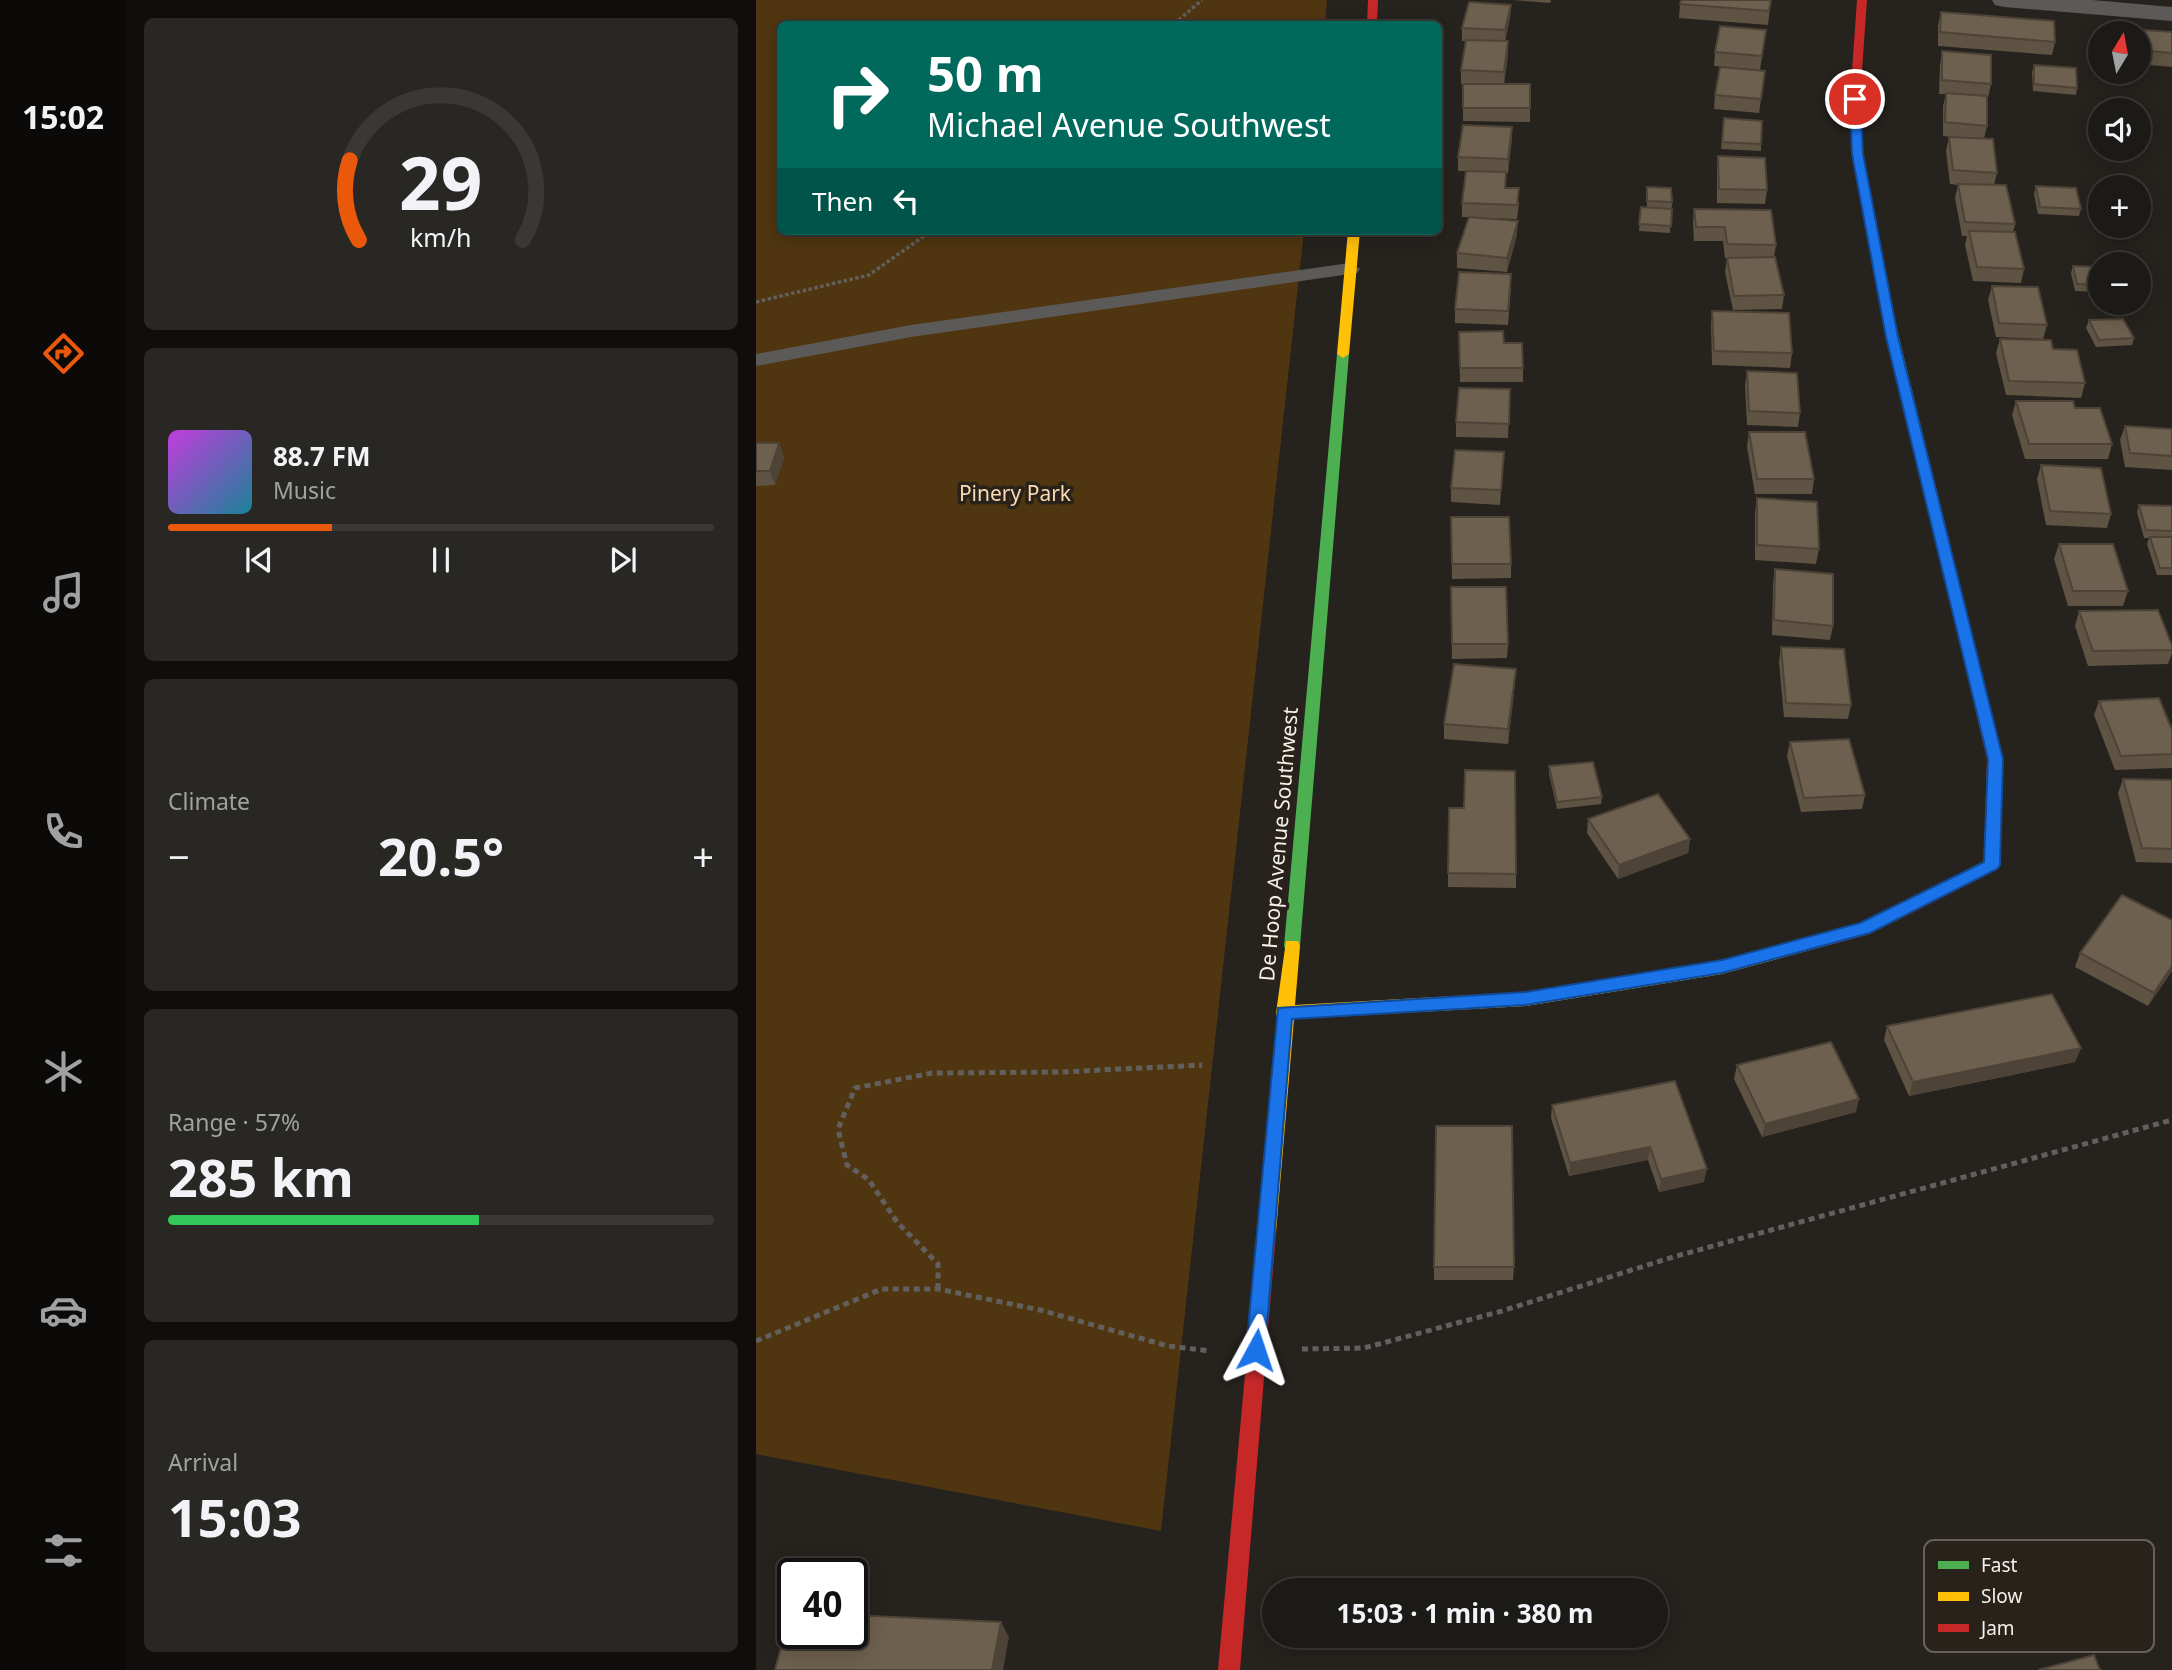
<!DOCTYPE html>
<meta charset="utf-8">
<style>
body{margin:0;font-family:"Noto Sans",sans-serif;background:#292723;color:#f1f3f6;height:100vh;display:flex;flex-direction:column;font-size:26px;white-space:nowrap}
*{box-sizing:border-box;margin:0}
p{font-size:23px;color:#a0a1a1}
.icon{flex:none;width:38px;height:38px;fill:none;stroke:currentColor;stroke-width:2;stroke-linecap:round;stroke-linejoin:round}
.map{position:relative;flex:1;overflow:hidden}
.drawer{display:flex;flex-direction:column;gap:18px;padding:18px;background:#0f0e0c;width:630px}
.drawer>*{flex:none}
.hud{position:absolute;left:21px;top:21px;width:665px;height:214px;border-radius:10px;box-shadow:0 4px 18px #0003,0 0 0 2px #3a3835;background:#00695c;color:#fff;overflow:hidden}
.needle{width:46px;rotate:10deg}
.tools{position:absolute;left:1332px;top:21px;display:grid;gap:14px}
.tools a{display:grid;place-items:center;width:63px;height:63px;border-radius:50%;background:#1c1a16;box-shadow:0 4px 18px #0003,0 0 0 2px #3a3835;font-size:35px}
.speed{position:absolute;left:21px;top:1558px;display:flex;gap:14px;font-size:35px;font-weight:700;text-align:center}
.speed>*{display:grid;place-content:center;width:91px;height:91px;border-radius:50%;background:#1c1a16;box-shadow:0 4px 18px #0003,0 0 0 2px #3a3835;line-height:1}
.speed .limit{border:4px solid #111;border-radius:10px;background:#fff;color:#111}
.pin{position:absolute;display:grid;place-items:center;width:60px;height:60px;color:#fff;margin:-30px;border:4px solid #fff;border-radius:50%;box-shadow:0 2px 7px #0007}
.me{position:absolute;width:77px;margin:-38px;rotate:5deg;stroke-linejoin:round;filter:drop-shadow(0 0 5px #0008)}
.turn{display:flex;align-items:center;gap:24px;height:147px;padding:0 35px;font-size:32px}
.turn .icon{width:91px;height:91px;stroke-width:2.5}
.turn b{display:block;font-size:49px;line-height:60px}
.then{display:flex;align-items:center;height:66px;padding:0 35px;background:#0003;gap:14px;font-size:26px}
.big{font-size:52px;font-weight:700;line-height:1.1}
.drawer .widget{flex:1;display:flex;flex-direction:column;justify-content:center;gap:10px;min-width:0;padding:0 24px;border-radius:10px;background:#292723}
.drawer .dial{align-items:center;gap:0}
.dial svg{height:182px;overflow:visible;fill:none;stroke:#3a3835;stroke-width:7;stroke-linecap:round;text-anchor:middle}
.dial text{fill:#f1f3f6;stroke:none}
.song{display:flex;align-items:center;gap:21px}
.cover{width:84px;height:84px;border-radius:10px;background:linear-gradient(135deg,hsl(290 70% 55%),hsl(190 70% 35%))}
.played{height:7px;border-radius:4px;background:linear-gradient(90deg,#ea580c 30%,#3a3835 30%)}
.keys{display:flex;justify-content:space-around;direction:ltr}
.heat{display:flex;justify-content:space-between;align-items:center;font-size:38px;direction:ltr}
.charge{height:10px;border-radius:5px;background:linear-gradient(90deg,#34c759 57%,#3a3835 0)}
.trip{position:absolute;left:506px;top:1578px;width:406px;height:70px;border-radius:35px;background:#1c1a16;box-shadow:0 4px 18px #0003,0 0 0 2px #3a3835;font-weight:700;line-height:70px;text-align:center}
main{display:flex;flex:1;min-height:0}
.dock{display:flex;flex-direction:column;width:126px;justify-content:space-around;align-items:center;background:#0b0a09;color:#a0a1a1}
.dock .icon{width:49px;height:49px}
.dock .selected{color:#ea580c}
.dock b{font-size:32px;color:#f1f3f6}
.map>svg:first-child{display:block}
</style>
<main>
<nav class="dock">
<b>15:02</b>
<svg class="icon selected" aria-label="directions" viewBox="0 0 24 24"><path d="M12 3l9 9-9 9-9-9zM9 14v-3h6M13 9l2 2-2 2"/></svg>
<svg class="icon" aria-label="music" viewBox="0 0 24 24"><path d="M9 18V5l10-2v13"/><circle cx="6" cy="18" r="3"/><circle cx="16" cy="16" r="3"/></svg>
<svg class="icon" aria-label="phone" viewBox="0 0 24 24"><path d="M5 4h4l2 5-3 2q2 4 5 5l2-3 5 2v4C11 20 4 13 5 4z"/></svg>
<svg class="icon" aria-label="climate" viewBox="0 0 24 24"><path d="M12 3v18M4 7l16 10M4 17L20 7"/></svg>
<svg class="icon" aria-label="car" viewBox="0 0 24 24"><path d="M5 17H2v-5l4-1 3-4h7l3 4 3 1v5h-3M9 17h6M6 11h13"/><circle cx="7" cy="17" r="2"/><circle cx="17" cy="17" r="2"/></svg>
<svg class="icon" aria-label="filters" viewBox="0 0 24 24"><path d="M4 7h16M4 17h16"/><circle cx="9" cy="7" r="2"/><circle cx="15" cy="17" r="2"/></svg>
</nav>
<section class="drawer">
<div class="widget dial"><svg viewBox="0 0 100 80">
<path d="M14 69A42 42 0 1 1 86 69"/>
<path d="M14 69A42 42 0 0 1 10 34" stroke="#ea580c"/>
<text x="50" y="56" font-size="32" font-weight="700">29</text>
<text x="50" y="72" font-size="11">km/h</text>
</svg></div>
<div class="widget">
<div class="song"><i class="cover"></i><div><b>88.7 FM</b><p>Music</p></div></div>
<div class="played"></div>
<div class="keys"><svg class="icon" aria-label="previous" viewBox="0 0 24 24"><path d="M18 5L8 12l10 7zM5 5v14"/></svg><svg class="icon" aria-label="pause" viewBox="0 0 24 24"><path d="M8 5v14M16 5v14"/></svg><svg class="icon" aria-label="next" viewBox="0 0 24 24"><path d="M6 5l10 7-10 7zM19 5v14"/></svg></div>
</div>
<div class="widget"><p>Climate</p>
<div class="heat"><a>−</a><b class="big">20.5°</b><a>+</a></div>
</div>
<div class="widget"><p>Range · 57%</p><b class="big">285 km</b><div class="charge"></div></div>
<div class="widget"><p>Arrival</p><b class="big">15:03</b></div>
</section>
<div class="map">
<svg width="1416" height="1670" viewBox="0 0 1416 1670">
<rect width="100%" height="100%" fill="#26221e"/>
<polygon fill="#503610" points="0,0 571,0 569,24 24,24 24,231 548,231 405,1531 0,1454"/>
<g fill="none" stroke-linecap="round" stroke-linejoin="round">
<g stroke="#62605e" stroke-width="3.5" stroke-dasharray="3.5 2.5" stroke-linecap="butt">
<polyline points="418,24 446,0"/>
<polyline points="0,302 113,275 175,231"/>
</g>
<g stroke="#62605e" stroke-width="5" stroke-dasharray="6 4.5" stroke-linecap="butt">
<polyline points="182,1289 182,1264 141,1222 113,1180 91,1165 82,1129 99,1088 176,1073 306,1072 446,1065"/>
<polyline points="0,1341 126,1289 182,1289 284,1310 412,1346 454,1351"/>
<polyline points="546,1349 608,1348 746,1311 917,1257 1416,1120"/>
</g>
<polygon fill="#5c5a59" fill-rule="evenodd" points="594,263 604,269 601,273 155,337 0,366 0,354 155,325"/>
<polygon fill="#5c5a59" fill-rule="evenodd" points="1236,0 1336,0 1416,7 1416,21 1248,7 1239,5"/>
<g fill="#4caf50" fill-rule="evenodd">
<polygon points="1133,317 1139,321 1203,581 1196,586 1189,581 1127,321"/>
<polygon points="587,350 593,354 544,946 542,951 530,951 528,946 581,354"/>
</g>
<g fill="#ffc107" fill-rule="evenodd">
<polygon points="592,231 604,231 593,354 587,358 581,354"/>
<polygon points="1074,931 1080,933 1082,938 1080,943 966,974 770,1006 538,1019 520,1232 518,1238 511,1240 504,1238 502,1232 521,1017 520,1013 530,941 542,941 544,946 539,1005 770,992 966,960"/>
</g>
<g fill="#c62828" fill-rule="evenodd">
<polygon points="612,0 622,0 621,24 611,24"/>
<polygon points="1101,0 1111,0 1104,99 1107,154 1139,321 1133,325 1127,321 1097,154 1094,99"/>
<polygon points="1196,576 1203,581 1247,759 1244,865 1242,869 1114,934 1074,945 1068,943 1066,938 1068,933 1104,924 1228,862 1231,759 1189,581"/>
<polygon points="511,1224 518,1226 520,1232 484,1670 462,1670 502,1232 504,1226"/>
</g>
</g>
<g fill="#5f5343">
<polygon points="756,0 795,0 794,3"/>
<polygon points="1015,0 1012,25 923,18 924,4"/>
<polygon points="755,5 754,18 749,41 752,41 752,55 748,84 774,84 774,122 707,121 707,84 705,84 705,70 710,41 706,41 706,28"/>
<polygon points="1185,12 1299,42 1296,55 1182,46 1182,25"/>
<polygon points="1373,29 1416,32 1416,67 1382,64 1382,33 1372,33"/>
<polygon points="1010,30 1004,70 958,66 959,52"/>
<polygon points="1186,51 1235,84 1232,98 1231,98 1231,126 1228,139 1241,173 1238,185 1259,224 1257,232 1268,269 1265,283 1217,281 1209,245 1211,236 1206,236 1199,198 1202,185 1194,184 1190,151 1193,137 1204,138 1187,136 1187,106 1190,94 1183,94 1184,65"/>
<polygon points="1278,65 1321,88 1320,95 1277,91 1276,72"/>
<polygon points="1009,71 1003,113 958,109 959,95"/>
<polygon points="968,118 1005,144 1005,151 965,149"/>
<polygon points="756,127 752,173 750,173 750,188 763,202 761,219 727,218 761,235 751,272 701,268 701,253 713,217 706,217 706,203 712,171 702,171 702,157"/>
<polygon points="962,156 1011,190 1009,204 961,203 961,170"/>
<polygon points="1280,186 1325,209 1323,216 1282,214 1278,194"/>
<polygon points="891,187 916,202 914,233 883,231 885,207 891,207"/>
<polygon points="938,209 1020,245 1018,257 1028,295 1026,309 977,310 969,272 971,258 969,258 967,241 938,241 937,223"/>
<polygon points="1317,266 1344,267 1344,292 1319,291 1315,273"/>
<polygon points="1236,286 1291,325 1287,339 1240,337 1232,300"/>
<polygon points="755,288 752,325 699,323 699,309"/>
<polygon points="956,311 1036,353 1034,368 956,365 955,325"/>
<polygon points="1333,320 1378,338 1376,345 1340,347 1330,328"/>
<polygon points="703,332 748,343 767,368 767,382 704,382"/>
<polygon points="1244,339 1297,349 1329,383 1325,398 1250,395 1240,353"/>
<polygon points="991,371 1044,413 1042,427 991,425 989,385"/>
<polygon points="754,389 752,438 700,437 700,422"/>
<polygon points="1260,401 1319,408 1356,444 1352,459 1269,459 1256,415"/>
<polygon points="1369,426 1416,429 1416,470 1369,467 1364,440"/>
<polygon points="993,432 1058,479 1056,494 999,494 991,447"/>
<polygon points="0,443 23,443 28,458 19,485 0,486"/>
<polygon points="748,452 744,505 695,502 695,488"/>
<polygon points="1285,465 1355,514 1351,528 1290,525 1281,479"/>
<polygon points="1001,498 1063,549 1060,564 999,560 999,513"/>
<polygon points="1383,505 1416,506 1416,575 1401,575 1391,544 1393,538 1388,538 1381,512"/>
<polygon points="695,517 755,564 755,578 696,579"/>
<polygon points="1303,544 1372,591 1367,606 1312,606 1298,559"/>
<polygon points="1019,569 1077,626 1074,640 1016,635 1017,584"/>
<polygon points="695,587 752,644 751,658 696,659"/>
<polygon points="1323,611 1416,646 1416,653 1412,664 1332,666 1319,626"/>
<polygon points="1025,647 1095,705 1092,719 1028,717 1023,662"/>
<polygon points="759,683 752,744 688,739 688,724"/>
<polygon points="1343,701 1416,730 1416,768 1359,770 1338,715"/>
<polygon points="1034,742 1109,795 1106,809 1045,812 1031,756"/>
<polygon points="793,766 846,797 845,804 801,809 793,774"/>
<polygon points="1367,779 1416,780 1416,863 1380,862 1362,793"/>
<polygon points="832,819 934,839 932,853 862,879 831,833"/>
<polygon points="692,873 760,874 760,888 692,887"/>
<polygon points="1324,953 1416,971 1392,1006 1319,967"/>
<polygon points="1131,1026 1325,1048 1319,1062 1153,1096 1128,1040"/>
<polygon points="981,1065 1100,1112 1006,1137 978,1079"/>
<polygon points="919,1081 948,1182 903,1192 892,1160 813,1176 795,1118 796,1105"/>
<polygon points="678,1267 758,1267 757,1280 678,1280"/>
</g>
<g fill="#4d4337">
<polygon points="755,5 754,18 749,44 749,30"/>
<polygon points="752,41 752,55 748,85 748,72"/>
<polygon points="756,127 756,141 752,173 752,159"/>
<polygon points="762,221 761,235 751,272 751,258"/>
<polygon points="23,443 28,458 19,485 14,471"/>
<polygon points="760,669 759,683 752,744 752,729"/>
<polygon points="934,839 932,853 862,879 863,865"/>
<polygon points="1416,966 1416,971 1392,1006 1398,993"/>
<polygon points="1325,1048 1319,1062 1153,1096 1157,1082"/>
<polygon points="1103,1099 1100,1112 1006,1137 1009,1124"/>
<polygon points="894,1147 892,1160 813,1176 814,1163"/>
<polygon points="951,1169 948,1182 903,1192 905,1179"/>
<polygon points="245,1622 253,1637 247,1670 236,1670"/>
</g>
<g fill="#6e604e" stroke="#4d4337" stroke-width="2">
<polygon points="925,0 1015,0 1013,11 924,4"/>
<polygon points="713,2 755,5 749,30 706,28"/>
<polygon points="1185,12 1298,21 1299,42 1184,32"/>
<polygon points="964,26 1010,30 1006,56 959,52"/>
<polygon points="1373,29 1416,32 1416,53 1382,50 1382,33 1373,33"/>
<polygon points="710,40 752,41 748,72 705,70"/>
<polygon points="1186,51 1235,55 1235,84 1186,80"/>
<polygon points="1278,65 1320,68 1321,88 1278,84"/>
<polygon points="964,67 1009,71 1005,99 959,95"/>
<rect x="707" y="84" width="67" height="24"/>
<polygon points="1190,93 1231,96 1231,126 1189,122"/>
<polygon points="968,118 1006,121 1005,144 966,142"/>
<polygon points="707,125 756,127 752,159 702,157"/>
<polygon points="1193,137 1237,139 1241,173 1197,170"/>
<polygon points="962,156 1009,158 1011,190 963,189"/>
<polygon points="710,171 750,172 749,188 763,188 761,205 706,203"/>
<polygon points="1202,184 1250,185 1259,224 1209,222"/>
<polygon points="1280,186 1320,188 1325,209 1284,207"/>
<polygon points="891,187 915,188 916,202 891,201"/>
<polygon points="885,207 916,209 915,226 883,224"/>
<polygon points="938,209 1015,210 1020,245 971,244 969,227 940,227"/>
<polygon points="713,217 762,221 751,258 701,253"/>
<polygon points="1213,231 1259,232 1268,269 1221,267"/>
<polygon points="1019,257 1028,295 978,296 971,258"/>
<polygon points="1317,266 1344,267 1344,285 1321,284"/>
<polygon points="703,272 755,274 752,311 699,309"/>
<polygon points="1236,286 1282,287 1291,325 1243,323"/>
<polygon points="956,311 1033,313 1036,353 958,351"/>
<polygon points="1367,319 1378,338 1343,340 1333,320"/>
<polygon points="747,331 748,343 766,343 767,368 704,368 703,332"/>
<polygon points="1244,339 1295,340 1297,349 1321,350 1329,383 1253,381"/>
<polygon points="991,371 1041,373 1044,413 993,411"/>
<polygon points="703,388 754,389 753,424 700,422"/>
<polygon points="1260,401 1317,401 1319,408 1344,408 1356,444 1273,444"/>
<polygon points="1369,426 1416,429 1416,456 1374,453"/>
<polygon points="993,432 1049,432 1058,479 1001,479"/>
<polygon points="0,443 23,443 14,471 0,471"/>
<polygon points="699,450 748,452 745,490 695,488"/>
<polygon points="1285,465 1345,468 1355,514 1294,511"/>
<polygon points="1001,498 1061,502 1063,549 1001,545"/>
<polygon points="1383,505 1416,506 1416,531 1390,530"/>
<polygon points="695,517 753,517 755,564 696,564"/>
<polygon points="1394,537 1416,537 1416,568 1404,568"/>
<polygon points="1303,544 1357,544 1372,591 1317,591"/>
<polygon points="1019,569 1077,574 1077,626 1018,620"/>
<polygon points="695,587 750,587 752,644 696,644"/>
<polygon points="1402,610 1416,646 1416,650 1337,651 1323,611"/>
<polygon points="1025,647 1088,649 1095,705 1030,703"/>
<polygon points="698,664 760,669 752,729 688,724"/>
<polygon points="1403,698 1416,730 1416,754 1365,756 1343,701"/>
<polygon points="1093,739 1109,795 1048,798 1034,742"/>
<polygon points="837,762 846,797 801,802 793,766"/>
<polygon points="709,770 759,771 760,874 692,873 693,808 708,808"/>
<polygon points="1367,779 1416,780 1416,849 1386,848"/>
<polygon points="902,794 934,839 863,865 832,819"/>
<polygon points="1366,895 1416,920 1416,966 1398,993 1324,953"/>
<polygon points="1296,994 1325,1048 1157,1082 1131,1026"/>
<polygon points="1075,1042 1103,1099 1009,1124 981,1065"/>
<polygon points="919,1081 951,1169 905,1179 894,1147 814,1163 796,1105"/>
<polygon points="680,1126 756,1126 758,1267 678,1267"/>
<polygon points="34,1613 37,1613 37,1633 96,1633 96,1615 245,1622 236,1670 19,1670"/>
<polygon points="1338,1655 1344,1670 1282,1670"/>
</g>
<polygon fill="#1a73e8" stroke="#114b97" stroke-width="2" points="1099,96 1104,99 1107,154 1142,337 1247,759 1244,865 1241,869 1114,933 966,973 770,1005 536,1019 509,1350 507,1357 500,1359 493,1357 490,1350 522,1008 770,992 966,960 1104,923 1228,862 1232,759 1130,337 1096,154 1094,99"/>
<g text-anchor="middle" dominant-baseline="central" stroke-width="7" stroke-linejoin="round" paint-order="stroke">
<g font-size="21" fill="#fadab2" stroke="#29221a">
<text x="259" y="493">Pinery Park</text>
</g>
<g font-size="21" fill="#f4f0ea" stroke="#29221a">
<text transform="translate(522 844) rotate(-85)">De Hoop Avenue Southwest</text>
</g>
</g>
<rect x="1168" y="1540" width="230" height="112" rx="10" fill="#29221a" stroke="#666058" stroke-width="2"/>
<rect x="1182" y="1561" width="31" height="8" fill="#4caf50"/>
<rect x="1182" y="1592" width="31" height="9" fill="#ffc107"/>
<rect x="1182" y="1624" width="31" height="8" fill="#c62828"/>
<g font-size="19" fill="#f4f0ea">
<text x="1225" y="1572">Fast</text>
<text x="1225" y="1603">Slow</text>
<text x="1225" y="1635">Jam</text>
</g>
</svg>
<div class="tools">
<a><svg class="needle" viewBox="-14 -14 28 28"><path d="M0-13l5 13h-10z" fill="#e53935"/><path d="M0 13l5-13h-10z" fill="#a0a1a1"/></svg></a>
<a><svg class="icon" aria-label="sound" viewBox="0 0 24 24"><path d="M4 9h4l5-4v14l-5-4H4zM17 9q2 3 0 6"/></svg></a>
<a>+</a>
<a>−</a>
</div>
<div class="speed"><div class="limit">40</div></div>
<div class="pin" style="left:1099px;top:99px;background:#d93025"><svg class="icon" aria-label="arrive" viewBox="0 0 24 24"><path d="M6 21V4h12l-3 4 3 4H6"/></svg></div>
<svg class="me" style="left:500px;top:1350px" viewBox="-20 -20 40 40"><path d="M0-17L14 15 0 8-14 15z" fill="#1a73e8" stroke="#fff" stroke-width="4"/></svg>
<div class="trip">15:03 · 1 min · 380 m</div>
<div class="hud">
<div class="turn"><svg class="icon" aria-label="right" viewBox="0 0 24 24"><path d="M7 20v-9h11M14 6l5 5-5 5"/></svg><div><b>50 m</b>Michael Avenue Southwest</div></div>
<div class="then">Then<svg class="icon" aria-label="left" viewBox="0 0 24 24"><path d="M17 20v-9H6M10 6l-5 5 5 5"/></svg></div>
</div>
</div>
</main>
